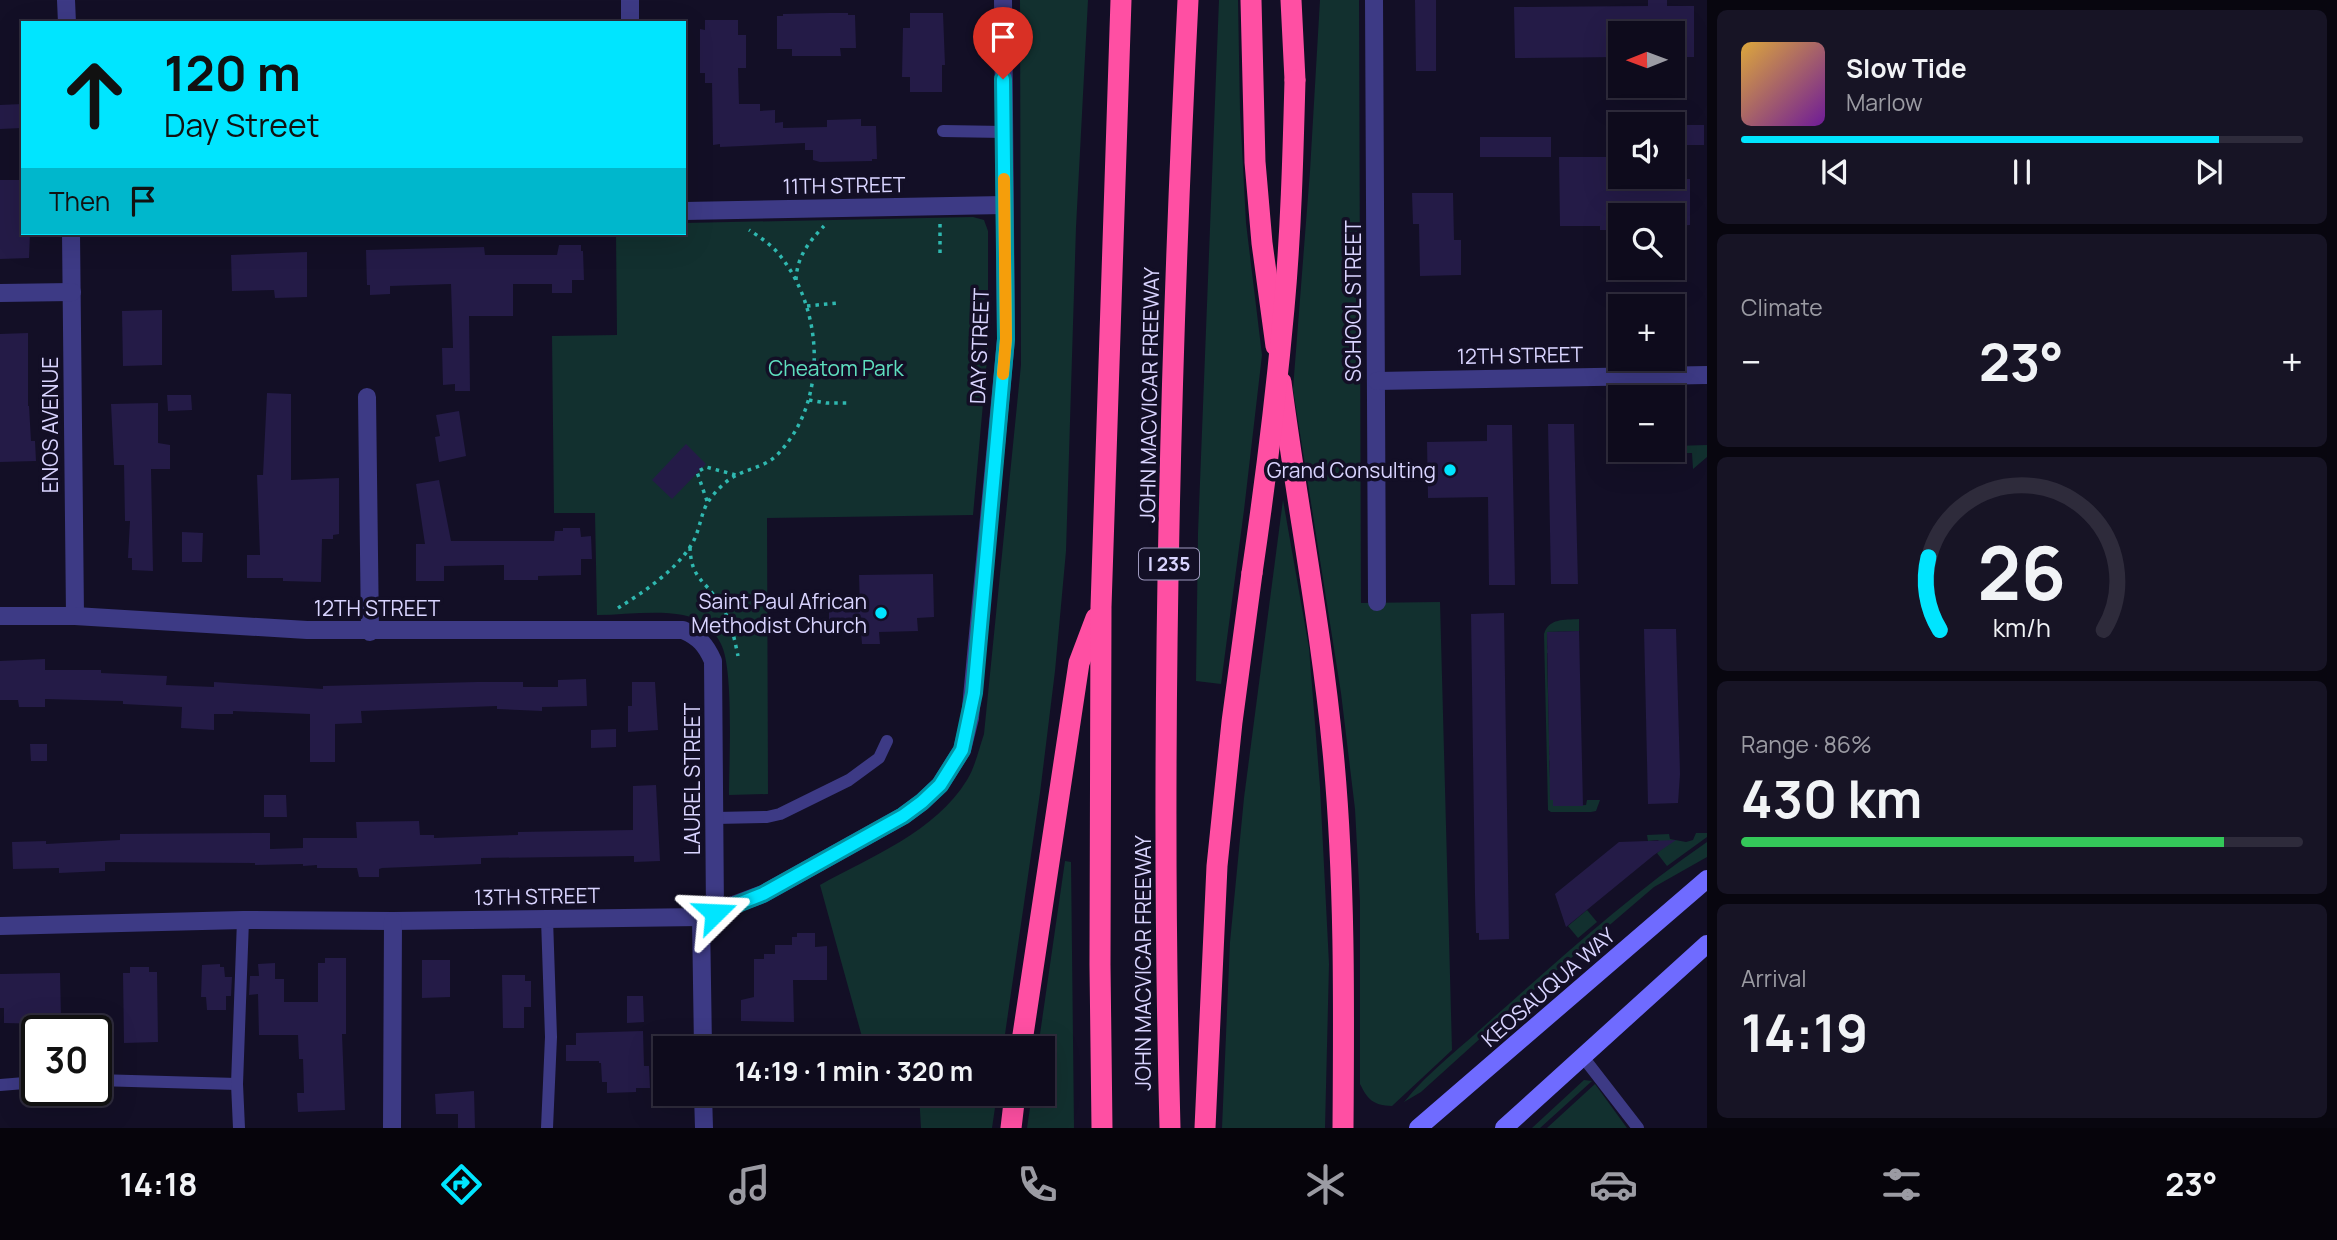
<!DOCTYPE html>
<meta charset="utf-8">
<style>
body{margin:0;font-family:Manrope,sans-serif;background:#171425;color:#f1f3f6;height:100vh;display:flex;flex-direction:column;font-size:26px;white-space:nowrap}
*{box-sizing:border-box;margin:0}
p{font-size:23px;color:#9b9ba3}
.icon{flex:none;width:38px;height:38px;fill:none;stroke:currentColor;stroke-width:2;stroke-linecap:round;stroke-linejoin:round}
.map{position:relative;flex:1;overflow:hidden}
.side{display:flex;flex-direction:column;gap:10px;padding:10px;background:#08060f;width:630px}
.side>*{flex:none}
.guide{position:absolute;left:21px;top:21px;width:665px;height:214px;border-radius:0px;box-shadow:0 7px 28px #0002,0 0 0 2px #2e2b3b;background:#00e5ff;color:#111;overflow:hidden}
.needle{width:46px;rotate:269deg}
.controls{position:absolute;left:1608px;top:21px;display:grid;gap:14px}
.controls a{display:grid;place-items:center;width:77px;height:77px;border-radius:0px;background:#0e0b1c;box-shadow:0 7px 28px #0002,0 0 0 2px #2e2b3b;font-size:35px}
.speed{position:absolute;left:21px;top:1015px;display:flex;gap:14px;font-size:35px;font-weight:700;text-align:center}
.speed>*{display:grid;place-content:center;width:91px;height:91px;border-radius:50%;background:#0e0b1c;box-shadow:0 7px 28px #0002,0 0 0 2px #2e2b3b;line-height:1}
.speed .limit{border:4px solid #111;border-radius:10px;background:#fff;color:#111}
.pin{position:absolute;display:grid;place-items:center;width:60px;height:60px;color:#fff;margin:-72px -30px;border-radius:50% 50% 50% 0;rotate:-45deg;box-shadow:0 0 7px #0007}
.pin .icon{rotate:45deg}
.me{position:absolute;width:77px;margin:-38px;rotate:69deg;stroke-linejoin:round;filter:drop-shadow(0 0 5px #0008)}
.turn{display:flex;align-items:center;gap:24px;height:147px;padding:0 28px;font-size:32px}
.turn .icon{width:91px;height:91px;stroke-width:2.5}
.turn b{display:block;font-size:49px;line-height:60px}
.then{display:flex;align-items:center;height:66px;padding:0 28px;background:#0003;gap:14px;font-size:26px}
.big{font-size:52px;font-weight:700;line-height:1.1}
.side .widget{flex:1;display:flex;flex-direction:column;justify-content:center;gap:10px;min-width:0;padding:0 24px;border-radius:10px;background:#171425}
.side .dial{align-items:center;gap:0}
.dial svg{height:182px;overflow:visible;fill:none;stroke:#2e2b3b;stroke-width:7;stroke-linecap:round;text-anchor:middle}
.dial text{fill:#f1f3f6;stroke:none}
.song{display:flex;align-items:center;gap:21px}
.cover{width:84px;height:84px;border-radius:10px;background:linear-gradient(135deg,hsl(40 70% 55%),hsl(280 70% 35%))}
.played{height:7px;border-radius:4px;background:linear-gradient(90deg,#00e5ff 85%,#2e2b3b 85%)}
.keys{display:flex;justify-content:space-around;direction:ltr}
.heat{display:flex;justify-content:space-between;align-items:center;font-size:38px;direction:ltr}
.charge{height:10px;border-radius:5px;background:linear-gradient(90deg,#34c759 86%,#2e2b3b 0)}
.trip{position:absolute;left:653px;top:1036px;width:402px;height:70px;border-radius:0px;background:#0e0b1c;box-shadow:0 7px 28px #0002,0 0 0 2px #2e2b3b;font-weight:700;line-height:70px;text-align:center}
.menu{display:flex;height:112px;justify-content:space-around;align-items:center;background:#06040b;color:#9b9ba3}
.menu .icon{width:49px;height:49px}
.menu .on{color:#00e5ff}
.menu b{font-size:32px;color:#f1f3f6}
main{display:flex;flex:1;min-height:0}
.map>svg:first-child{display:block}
</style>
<main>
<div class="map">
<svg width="1707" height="1128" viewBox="0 0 1707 1128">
<rect width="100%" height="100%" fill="#130f26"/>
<g fill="#12302f">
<path d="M1020 0H1088L1076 227 1066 551 1055 671 1040 793 1003 1048H917L916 1039 864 1044 820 885C872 856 935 832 967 780 975 767 979 749 984 734L1021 365Z"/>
<polygon points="1219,0 1238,0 1240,111 1246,223 1262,355 1244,510 1221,684 1196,681 1198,533"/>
<path d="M1320 0H1359L1361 603 1440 602 1452 1050 1392 1106C1373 1105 1368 1100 1360 1084V902L1355 809 1341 693 1293 389 1310 171Z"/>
<path d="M973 217 984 220 988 231V348L973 515 767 518 768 794 729 795C729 762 734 669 721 644 714 629 699 618 683 615 656 610 624 615 597 615L595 513H554L552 336 617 335 616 233H684V223Z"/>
<polygon points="1707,445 1707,457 1693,469 1692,453 1607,454 1607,447 1620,446 1620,450 1673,450 1673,446"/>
<polygon points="1283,500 1309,648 1320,787 1329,964 1325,1128 1222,1128 1230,942 1244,798"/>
<path d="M1579 619V631L1547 632V648L1549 653H1547L1549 734H1552L1549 740V755L1552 756 1549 761 1550 777H1552L1550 783V799L1553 800V806L1586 805 1587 800H1600L1596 811 1591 812H1551L1548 810 1544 634C1549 618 1564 620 1579 619Z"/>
<polygon points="1696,833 1707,833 1707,837 1667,866 1657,853 1664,847 1658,840 1648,841 1647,835 1669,834 1670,839 1686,842 1693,840"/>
<path d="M1707 842V857L1654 887 1536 988 1421 1092 1404 1102C1429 1071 1464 1045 1493 1018 1562 957 1631 894 1707 842Z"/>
<polygon points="1065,861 1071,862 1074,1128 1027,1128 1032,1094 1043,1094 1043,1048 1038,1048"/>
<polygon points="1587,910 1597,922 1578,938 1568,926"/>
<polygon points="1584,1080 1592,1081 1540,1128 1532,1128"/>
<polygon points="1595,1084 1627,1128 1547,1128"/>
<polygon points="919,1094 997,1094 992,1128 921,1128"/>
</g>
<g fill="#241b47">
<polygon points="1415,0 1436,0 1436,71 1416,71"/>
<polygon points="1648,0 1667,0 1667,6 1694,6 1694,57 1673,57 1673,33 1620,33 1620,57 1515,58 1514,7 1648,6"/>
<polygon points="829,13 848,13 848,15 855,15 856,48 840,48 841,56 792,56 792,49 777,49 777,16 783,16 783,14"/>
<polygon points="910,13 943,13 945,65 942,65 942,92 910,92 910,77 902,77 903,28 910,28"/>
<polygon points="705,20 738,20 738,35 746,35 746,68 738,68 739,104 760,104 760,111 775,110 775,123 783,122 783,128 827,127 827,120 861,119 861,126 876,126 877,159 872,159 872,161 820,162 813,160 813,150 805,150 805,143 720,147 720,144 713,145 712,83 705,83 705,73 700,73 700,29 705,30"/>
<polygon points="22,104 22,128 0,129 0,105"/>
<polygon points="1677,125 1704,125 1704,145 1678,145"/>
<rect x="1480" y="137" width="71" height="20"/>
<polygon points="1559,157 1606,157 1606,180 1690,179 1690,225 1673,226 1673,215 1620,215 1620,230 1600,230 1600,226 1560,226"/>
<polygon points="0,180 23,180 23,233 30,233 29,258 0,259"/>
<polygon points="1412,193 1453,193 1454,240 1461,240 1461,275 1420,276 1419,224 1413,224"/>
<polygon points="559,245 581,245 581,251 583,251 584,280 572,280 572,293 552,293 552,284 513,284 513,316 469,316 470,391 455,391 455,384 443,385 442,348 453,348 451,284 390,286 390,294 370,295 370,285 367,285 366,250 484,247 485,255 557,255"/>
<polygon points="307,252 307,297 275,298 274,290 232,291 231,255"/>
<polygon points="162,310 162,365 123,366 122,311"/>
<polygon points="28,333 28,406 29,406 31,441 35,441 36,461 0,462 0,334"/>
<polygon points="267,393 291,394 291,480 339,478 339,534 333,535 333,539 322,539 321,582 283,581 283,578 247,578 247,555 260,555 257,475 263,475"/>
<polygon points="167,395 191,395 192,410 168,411"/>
<polygon points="158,403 158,443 170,445 170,469 151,469 153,571 132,570 132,558 128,558 130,521 125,521 124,465 114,465 111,404"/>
<polygon points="459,411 466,456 439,462 435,437 440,436 436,415"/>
<polygon points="1548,424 1574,424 1578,584 1551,584"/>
<polygon points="1487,425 1512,425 1515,585 1489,585 1488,497 1428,498 1427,442 1487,441"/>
<polygon points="686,444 706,464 672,499 652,480"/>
<polygon points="439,480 451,541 554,541 555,531 563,531 563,528 580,528 581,537 591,536 592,559 581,559 581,575 538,576 538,580 504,580 504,565 444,566 444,581 416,581 416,544 425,544 416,484"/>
<polygon points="182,532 203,533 202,562 182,562"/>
<polygon points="933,574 934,617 917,618 918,631 879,632 880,644 862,644 861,632 829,633 829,608 860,608 859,575"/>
<polygon points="1504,613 1509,939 1479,940 1479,933 1476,933 1475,895 1471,614"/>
<polygon points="1644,629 1676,629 1680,774 1678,803 1648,804"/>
<polygon points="1579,631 1583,806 1553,806 1553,800 1550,800 1547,632"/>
<polygon points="45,659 45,670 101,670 101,673 167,676 166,685 214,687 214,682 323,689 323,686 477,682 523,682 523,687 558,687 558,680 586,679 587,706 542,707 542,711 497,709 497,706 361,711 362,723 335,724 335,762 310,762 310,714 233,711 233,714 214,714 214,730 181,728 182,707 123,704 123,701 45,699 45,707 19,707 18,700 0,700 0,661"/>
<polygon points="632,682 655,682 658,730 628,732 628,706 632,706"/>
<polygon points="616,729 616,747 591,748 591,730"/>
<polygon points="30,744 47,744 47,761 31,761"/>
<polygon points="656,785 660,861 634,862 634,856 481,858 481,864 382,868 379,869 379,877 359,877 357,868 317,868 317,865 303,866 303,864 255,865 255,863 105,862 105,871 59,873 59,868 13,869 12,842 46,841 46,844 120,840 120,834 270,833 270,849 303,848 303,838 357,838 356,822 419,821 420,835 434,835 434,838 518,835 518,832 633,830 633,786"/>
<polygon points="264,795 286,795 287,817 264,817"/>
<polygon points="1676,840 1654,855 1566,927 1555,894 1619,842"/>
<polygon points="797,933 815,933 815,947 827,946 827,980 793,980 794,1022 741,1021 741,1000 754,997 754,959 764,959 764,954 775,954 775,945 792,945 792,937 797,937"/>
<polygon points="325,958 346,958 346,1034 342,1034 345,1110 298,1112 297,1093 304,1093 303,1059 299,1059 298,1035 259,1035 258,994 249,995 250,976 259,976 258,964 275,963 275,979 284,979 284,1002 318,1002 318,963 325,963"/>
<polygon points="422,960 450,960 450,997 422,998"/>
<polygon points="220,964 220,967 224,967 225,977 232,977 231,996 226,996 226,1010 207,1010 206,997 201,997 202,965"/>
<polygon points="130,967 149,967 149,972 157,972 158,1042 124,1043 123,973 130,973"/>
<polygon points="60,973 61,1018 55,1018 55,1022 48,1024 4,1023 4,1008 0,1008 0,974"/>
<polygon points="502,975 525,975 525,981 531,981 531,1007 524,1007 524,1028 503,1028"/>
<polygon points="627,996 643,996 644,1022 627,1023"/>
<polygon points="643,1031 644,1066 649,1066 650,1088 636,1088 636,1092 607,1093 607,1082 602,1082 601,1063 599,1063 599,1061 566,1061 566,1045 576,1045 576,1033"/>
<polygon points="474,1091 475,1128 458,1128 458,1114 436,1114 435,1094"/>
</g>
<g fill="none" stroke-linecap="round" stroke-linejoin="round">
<g stroke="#2fb8b0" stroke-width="3.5" stroke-dasharray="3.5 5" stroke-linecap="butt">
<polyline points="940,224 940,254"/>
<path d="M796 280C797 256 809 242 824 226"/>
<polyline points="807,306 838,303"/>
<polyline points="809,400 826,403 849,403"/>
<polyline points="707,501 697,472 706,467 736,475"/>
<path d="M690 547C691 580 705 579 720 604 731 620 734 637 738 656"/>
<path d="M618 608C644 592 678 569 693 542 700 529 701 513 708 502 714 493 725 481 735 476 749 468 765 467 777 455 829 402 824 308 778 253 770 244 760 237 749 230"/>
</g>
<g stroke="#3d3a85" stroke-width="12">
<polyline points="943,131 1004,132"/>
<polyline points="715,818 767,817 780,814 849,780 879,758 887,741"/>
<polyline points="547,919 551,1037 547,1128"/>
<polyline points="1583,1057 1638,1128"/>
<polyline points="96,1080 237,1084"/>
<polyline points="0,1085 37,1082"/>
<polyline points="239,1128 237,1084 243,920"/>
</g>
<g stroke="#3d3a85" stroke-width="18">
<polyline points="66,0 67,23"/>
<polyline points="630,0 630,23"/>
<polyline points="1374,0 1377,602"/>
<polyline points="684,211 1004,205"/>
<polyline points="71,233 75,616"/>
<polyline points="0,293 72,292"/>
<polyline points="1377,381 1707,375"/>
<polyline points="367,397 370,632"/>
<path d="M0 616H75L307 630H683C699 637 706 645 713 661L715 913"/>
<polyline points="701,917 703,1048"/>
<polyline points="0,926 243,920 393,921 701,917 763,894 903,816 922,802 940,785 962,750 970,718 1006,339 1003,0"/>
<polyline points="703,1094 704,1128"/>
<polyline points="392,1128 393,921"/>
</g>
<g stroke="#6f6bff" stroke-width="18">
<polyline points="1418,1128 1707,879"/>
<polyline points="1504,1128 1707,944"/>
</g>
<g stroke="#ff4fa3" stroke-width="21">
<polyline points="1251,0 1255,162 1262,243 1276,346"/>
<polyline points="1291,0 1295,80"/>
<path d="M1281 382C1297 505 1321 627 1333 751 1345 876 1344 1002 1343 1128"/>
<polyline points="1021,1048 1079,663 1096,618"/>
<polyline points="1011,1128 1015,1094"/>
<polyline points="1102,1128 1100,965 1101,607 1121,0"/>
<path d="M1170 1128C1160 752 1169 375 1188 0"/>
<polyline points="1205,1128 1217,866 1232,722 1252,573"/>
</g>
<path stroke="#ff4fa3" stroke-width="21" d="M1252 573C1265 485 1276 397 1284 308 1291 232 1293 156 1295 80"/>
</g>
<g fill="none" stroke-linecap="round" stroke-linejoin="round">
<g stroke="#0095a6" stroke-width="18">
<polyline id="route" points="715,913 763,894 903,816 922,802 940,785 962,750 974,693 1006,339 1003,79"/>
</g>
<use href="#route" stroke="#00e5ff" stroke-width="12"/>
<polyline stroke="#f59e0b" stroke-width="12" points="1003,374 1006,339 1004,179"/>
</g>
<g fill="#00e5ff" stroke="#130f26" stroke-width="2.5">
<circle cx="1450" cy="470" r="7"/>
<circle cx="881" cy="613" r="7"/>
</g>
<g text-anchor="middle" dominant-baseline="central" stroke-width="7" stroke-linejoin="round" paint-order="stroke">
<rect fill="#130f26" stroke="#9e99be" stroke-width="2" x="1139" y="548.5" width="60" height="31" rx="5"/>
<g font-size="19" font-weight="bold" fill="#d9d4ff">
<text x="1169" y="564">I 235</text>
</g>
<g font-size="21" fill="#d9d4ff" stroke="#130f26">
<text transform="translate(844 185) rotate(-1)">11TH STREET</text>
<text transform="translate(1353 301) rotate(-90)">SCHOOL STREET</text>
<text transform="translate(979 346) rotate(-88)">DAY STREET</text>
<text transform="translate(1520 355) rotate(-1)">12TH STREET</text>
<text transform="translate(1149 395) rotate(-89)">JOHN MACVICAR FREEWAY</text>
<text transform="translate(50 425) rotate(-90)">ENOS AVENUE</text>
<text x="377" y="608">12TH STREET</text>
<text transform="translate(692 779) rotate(-90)">LAUREL STREET</text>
<text transform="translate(537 896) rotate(-1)">13TH STREET</text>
<text transform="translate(1143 963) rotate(-90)">JOHN MACVICAR FREEWAY</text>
<text transform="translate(1548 987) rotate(-41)">KEOSAUQUA WAY</text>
</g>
<g font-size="21" fill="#5fe0c0" stroke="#130f26">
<text x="836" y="368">Cheatom Park</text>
</g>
<g font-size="21" fill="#d9d4ff" stroke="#130f26" text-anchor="end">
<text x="1436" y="470">Grand Consulting</text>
<text x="867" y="601">Saint Paul African<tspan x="867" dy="24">Methodist Church</tspan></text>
</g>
</g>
</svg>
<div class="controls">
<a><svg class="needle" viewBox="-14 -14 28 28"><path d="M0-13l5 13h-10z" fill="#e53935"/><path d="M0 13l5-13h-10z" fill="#9b9ba3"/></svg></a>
<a><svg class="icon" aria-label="sound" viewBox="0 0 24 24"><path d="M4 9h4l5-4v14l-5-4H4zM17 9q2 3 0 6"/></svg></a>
<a><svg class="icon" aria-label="search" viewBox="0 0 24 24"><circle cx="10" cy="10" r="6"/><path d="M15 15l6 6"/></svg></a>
<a>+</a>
<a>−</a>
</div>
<div class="speed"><div class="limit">30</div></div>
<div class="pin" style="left:1003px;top:79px;background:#d93025"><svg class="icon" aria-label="arrive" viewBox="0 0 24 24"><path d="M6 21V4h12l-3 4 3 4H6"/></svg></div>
<svg class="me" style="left:715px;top:913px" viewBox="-20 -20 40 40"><path d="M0-17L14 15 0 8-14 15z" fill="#00e5ff" stroke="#fff" stroke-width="4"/></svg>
<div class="trip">14:19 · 1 min · 320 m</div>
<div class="guide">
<div class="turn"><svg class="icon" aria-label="ahead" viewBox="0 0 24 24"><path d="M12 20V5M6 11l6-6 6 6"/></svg><div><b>120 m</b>Day Street</div></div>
<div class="then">Then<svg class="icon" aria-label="arrive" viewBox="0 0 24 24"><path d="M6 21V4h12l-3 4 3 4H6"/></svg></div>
</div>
</div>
<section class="side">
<div class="widget">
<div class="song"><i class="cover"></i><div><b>Slow Tide</b><p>Marlow</p></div></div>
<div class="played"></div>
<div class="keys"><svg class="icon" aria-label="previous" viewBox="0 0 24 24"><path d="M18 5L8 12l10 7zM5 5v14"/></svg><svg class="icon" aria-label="pause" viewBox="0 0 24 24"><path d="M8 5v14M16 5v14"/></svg><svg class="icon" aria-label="next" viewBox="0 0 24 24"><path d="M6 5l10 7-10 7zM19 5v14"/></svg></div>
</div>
<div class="widget"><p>Climate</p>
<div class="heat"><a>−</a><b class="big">23°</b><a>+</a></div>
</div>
<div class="widget dial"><svg viewBox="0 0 100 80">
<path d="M14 69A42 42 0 1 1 86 69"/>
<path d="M14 69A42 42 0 0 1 9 37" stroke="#00e5ff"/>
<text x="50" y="56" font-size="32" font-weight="700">26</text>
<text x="50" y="72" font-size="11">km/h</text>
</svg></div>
<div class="widget"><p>Range · 86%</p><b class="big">430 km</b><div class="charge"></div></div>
<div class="widget"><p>Arrival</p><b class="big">14:19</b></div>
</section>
</main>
<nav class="menu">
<b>14:18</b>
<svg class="icon on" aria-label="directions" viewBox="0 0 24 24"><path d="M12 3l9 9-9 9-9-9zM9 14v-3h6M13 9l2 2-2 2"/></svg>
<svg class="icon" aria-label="music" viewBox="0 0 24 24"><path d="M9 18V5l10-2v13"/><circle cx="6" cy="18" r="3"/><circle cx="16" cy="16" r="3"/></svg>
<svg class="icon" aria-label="phone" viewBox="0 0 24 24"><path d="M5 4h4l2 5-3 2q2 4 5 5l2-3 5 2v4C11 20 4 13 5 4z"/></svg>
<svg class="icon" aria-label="climate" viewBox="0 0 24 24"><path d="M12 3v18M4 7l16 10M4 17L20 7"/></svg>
<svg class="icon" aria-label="car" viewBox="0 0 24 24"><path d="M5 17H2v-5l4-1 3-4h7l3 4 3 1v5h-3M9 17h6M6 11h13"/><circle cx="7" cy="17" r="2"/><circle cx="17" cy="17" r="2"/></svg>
<svg class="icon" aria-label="filters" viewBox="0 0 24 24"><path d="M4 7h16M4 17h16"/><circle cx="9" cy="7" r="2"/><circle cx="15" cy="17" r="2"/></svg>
<b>23°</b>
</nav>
